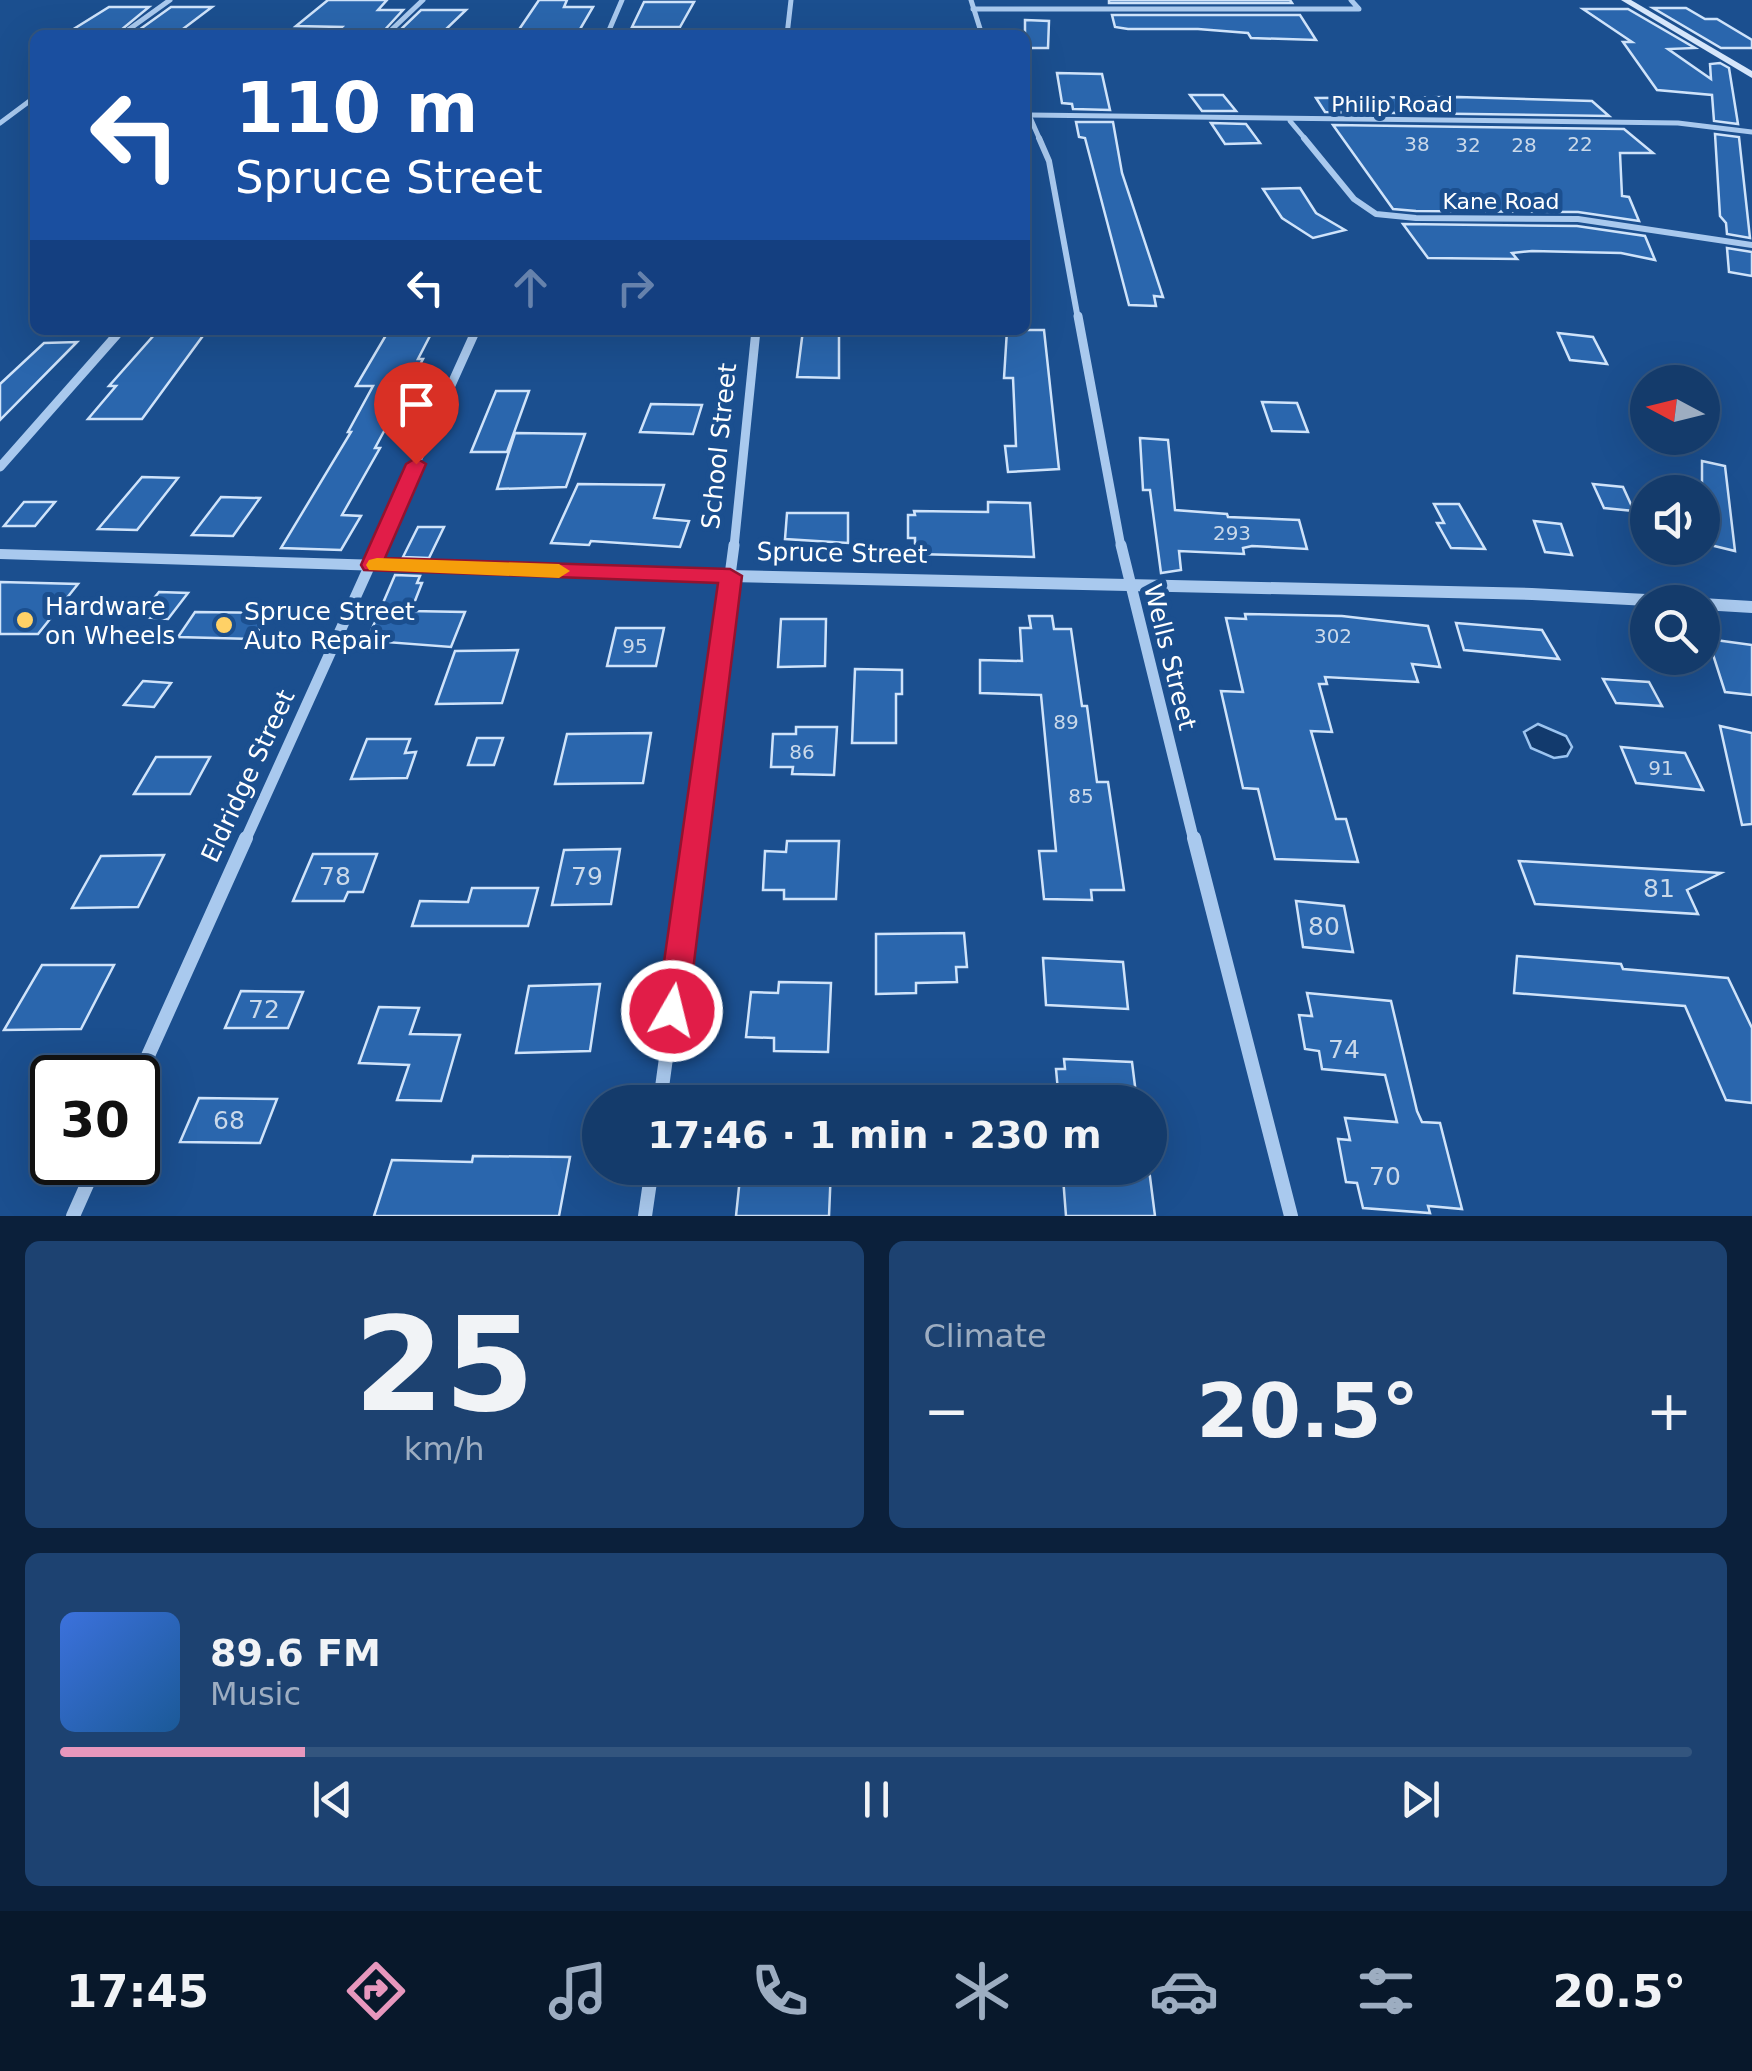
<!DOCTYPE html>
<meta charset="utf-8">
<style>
body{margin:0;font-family:"DejaVu Sans",sans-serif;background:#1d4271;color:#f1f3f6;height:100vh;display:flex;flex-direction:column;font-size:38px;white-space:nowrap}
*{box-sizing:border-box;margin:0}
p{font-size:32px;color:#9dadc1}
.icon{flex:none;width:55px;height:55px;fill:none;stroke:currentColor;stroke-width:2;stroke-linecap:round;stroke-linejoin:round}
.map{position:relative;height:1216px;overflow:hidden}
.details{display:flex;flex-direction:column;gap:25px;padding:25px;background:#0b203b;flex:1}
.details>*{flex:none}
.banner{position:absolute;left:30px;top:30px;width:1000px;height:305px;border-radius:15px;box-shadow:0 10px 40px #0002,0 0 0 2px #33557e;background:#1a4fa0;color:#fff;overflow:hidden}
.needle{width:65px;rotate:277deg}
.buttons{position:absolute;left:1630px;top:365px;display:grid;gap:20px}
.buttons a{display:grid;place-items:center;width:90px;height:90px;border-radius:50%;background:#143b6b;box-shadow:0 10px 40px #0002,0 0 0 2px #33557e;font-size:50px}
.speed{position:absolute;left:30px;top:1055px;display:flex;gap:20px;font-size:50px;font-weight:700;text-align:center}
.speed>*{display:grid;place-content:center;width:130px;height:130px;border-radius:50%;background:#143b6b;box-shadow:0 10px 40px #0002,0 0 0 2px #33557e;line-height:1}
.speed .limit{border:5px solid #111;border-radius:15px;background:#fff;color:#111}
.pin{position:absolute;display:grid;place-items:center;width:85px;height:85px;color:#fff;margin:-102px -42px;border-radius:50% 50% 50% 0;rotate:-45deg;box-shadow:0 0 10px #0007}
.pin .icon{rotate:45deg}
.me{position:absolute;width:110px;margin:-55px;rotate:8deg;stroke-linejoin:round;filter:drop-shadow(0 0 8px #0008)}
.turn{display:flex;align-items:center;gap:35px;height:210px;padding:0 40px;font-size:45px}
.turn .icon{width:130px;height:130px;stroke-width:2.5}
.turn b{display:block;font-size:70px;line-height:85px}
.lanes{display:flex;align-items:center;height:95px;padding:0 40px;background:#0003;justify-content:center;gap:50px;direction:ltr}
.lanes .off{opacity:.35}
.big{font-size:75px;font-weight:700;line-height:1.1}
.details .widget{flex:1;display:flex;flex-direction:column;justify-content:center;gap:15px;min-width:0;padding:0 35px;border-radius:15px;background:#1d4271}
.details .dial{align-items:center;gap:0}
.dial b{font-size:130px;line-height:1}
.song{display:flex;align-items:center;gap:30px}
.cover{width:120px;height:120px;border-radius:15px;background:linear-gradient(135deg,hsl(220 70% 55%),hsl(210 70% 35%))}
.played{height:10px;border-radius:5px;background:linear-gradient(90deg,#e797bd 15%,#33557e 15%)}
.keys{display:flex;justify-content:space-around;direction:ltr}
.heat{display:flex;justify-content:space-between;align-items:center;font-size:55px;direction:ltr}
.details .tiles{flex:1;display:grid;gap:25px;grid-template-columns:1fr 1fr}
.widget:last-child{grid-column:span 2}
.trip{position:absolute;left:582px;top:1085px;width:585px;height:100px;border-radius:50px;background:#143b6b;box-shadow:0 10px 40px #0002,0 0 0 2px #33557e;font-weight:700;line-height:100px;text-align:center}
.tab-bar{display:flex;height:160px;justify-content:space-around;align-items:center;background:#08182b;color:#9dadc1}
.tab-bar .icon{width:70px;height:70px}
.tab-bar .on{color:#e797bd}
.tab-bar b{font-size:45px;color:#f1f3f6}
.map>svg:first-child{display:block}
</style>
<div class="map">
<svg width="1752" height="1216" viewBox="0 0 1752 1216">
<rect width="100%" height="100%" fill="#1b4f8f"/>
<polygon fill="#123a6d" stroke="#9cc4f0" stroke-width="2.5" points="1538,724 1566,736 1572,747 1567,756 1554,758 1531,748 1524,732"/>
<g fill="#2a66ad" stroke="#cfe3fa" stroke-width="2.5">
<polygon points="328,0 387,0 378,10 403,10 380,35 333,35 342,27 296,26"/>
<polygon points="539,0 567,0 564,7 593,7 579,31 518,31"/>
<polygon points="1109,0 1290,0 1292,3 1109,3"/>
<polygon points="644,2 694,2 680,27 632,27"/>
<polygon points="109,7 149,7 115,35 64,35"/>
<polygon points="171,7 212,7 175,35 132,35"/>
<polygon points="1653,8 1686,8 1705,19 1717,19 1752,40 1752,48 1721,48"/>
<polygon points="1583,9 1628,9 1695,48 1668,49 1711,79 1710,64 1720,63 1729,68 1738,124 1714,121 1712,95 1657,90 1623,42 1632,42"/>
<polygon points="421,10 466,10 440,35 395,35"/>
<polygon points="1112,15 1300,15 1316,40 1251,38 1248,33 1198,29 1128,29 1115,27"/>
<polygon points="1025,20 1049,21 1048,48 1025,48"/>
<polygon points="1057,73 1102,74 1110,110 1073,109 1072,104 1062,103"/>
<polygon points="1190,95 1223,95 1236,111 1202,111"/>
<polygon points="1458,97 1592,101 1609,116 1325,112 1316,98"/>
<polygon points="1076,122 1113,122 1122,173 1163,297 1154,296 1156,306 1129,305 1085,138 1079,137"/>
<polygon points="1211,123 1246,124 1260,143 1225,144"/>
<polygon points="1333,125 1624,129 1653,153 1620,153 1622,196 1629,197 1639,221 1578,212 1416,211 1393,209"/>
<polygon points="1715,134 1739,137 1750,238 1727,234 1726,223 1720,216"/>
<polygon points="1300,188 1316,213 1345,230 1313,238 1282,218 1263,189"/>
<polygon points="1403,224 1577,226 1645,236 1655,260 1621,253 1532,251 1512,253 1517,259 1428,258"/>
<polygon points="1727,248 1752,252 1752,276 1729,272"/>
<polygon points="389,330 433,330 418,359 423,359 375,448 380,448 342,515 361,516 341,550 281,548 351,432 348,432 373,386 356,386"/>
<polygon points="803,330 839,330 839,378 797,377"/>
<polygon points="1007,330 1044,330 1059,469 1008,472 1005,446 1016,446 1013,378 1004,378"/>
<polygon points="205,333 142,419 88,419 116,386 109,386 155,334"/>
<polygon points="1558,333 1593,337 1607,364 1570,360"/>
<polygon points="77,342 0,420 0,384 44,343"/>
<polygon points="496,391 529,391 507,452 471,452"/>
<polygon points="1262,402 1297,403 1308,432 1272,431"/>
<polygon points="651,404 702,405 693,434 640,432"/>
<polygon points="515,433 585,434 566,487 497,489"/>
<polygon points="1140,438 1168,440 1175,510 1227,514 1228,517 1299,520 1307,549 1252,546 1243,548 1244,554 1179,551 1181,570 1161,573 1150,490 1143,490"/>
<polygon points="1702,461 1725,466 1735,551 1702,543"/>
<polygon points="142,477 178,478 137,530 98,529"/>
<polygon points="578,484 664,485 654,518 689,521 680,547 591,541 589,545 551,543"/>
<polygon points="1593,484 1623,487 1634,511 1604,508"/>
<polygon points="221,497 260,498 233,536 192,535"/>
<polygon points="24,502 55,502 35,526 4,526"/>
<polygon points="988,502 1030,503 1034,557 915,554 915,538 908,538 908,515 915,515 914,511 988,512"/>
<polygon points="1434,504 1459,504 1485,549 1451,548 1437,523 1444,523"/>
<polygon points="787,513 848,513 848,543 785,539"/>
<polygon points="1534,521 1561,524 1572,555 1545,552"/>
<polygon points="418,527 444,527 429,558 403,557"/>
<polygon points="395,575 420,576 417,583 422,583 411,611 465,612 451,647 372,641 376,631 371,631"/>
<polygon points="0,582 78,584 38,634 0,634"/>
<polygon points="159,592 188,593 168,619 139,617"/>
<polygon points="195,612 269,613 253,639 178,637"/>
<polygon points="1245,614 1342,616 1428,626 1440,667 1412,664 1418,682 1325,677 1327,684 1319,684 1332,732 1311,731 1336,819 1346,819 1358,862 1275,859 1258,789 1243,788 1221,691 1243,692 1226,618 1246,619"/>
<polygon points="1029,616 1052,616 1054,629 1071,629 1082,706 1087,706 1097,782 1108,782 1124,890 1091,890 1092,900 1044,899 1039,851 1056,851 1041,695 980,693 980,660 1022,661 1020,628 1031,628"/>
<polygon points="781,619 826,619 825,666 778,667"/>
<polygon points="1456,623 1542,630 1559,659 1464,650"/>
<polygon points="616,628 664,628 656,666 607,666"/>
<polygon points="1708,639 1752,645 1752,695 1725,692"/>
<polygon points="518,650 502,703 436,704 455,651"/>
<polygon points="855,669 902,670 902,694 896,694 896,743 852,743"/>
<polygon points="1603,679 1649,682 1662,706 1616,703"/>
<polygon points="143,681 171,683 154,707 124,705"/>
<polygon points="1720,726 1752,733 1752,824 1742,825"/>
<polygon points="796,727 837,727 834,775 792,774 793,767 771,767 773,734 796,734"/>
<polygon points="651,733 643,783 555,784 567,734"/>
<polygon points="477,738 503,738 494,765 468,765"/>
<polygon points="367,739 410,739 405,753 416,752 407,778 351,779"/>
<polygon points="1621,747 1685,753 1703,790 1636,783"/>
<polygon points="156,757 210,757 190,794 134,794"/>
<polygon points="787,841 839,841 836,899 784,899 784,890 763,890 765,851 786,852"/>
<polygon points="620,849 611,904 552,905 564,850"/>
<polygon points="313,854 377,854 363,892 348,892 344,901 293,901"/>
<polygon points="164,855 138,907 72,908 101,856"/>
<polygon points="1519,861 1721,873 1687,890 1698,914 1535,904"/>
<polygon points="472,888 538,888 528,926 412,926 420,901 468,902"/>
<polygon points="1296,901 1344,906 1353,952 1303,947"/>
<polygon points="964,933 967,967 956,967 957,982 916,983 916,993 876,994 876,934"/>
<polygon points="1517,956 1621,964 1623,969 1728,978 1752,1028 1752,1103 1726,1100 1685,1006 1514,993"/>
<polygon points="1043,958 1123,962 1128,1009 1046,1005"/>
<polygon points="42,965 114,965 81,1029 4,1030"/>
<polygon points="779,982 831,983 828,1052 774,1051 774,1038 746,1037 751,992 778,993"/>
<polygon points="600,984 590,1051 516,1053 529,986"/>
<polygon points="241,991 303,992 288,1028 225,1028"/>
<polygon points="1307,993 1391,1001 1417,1111 1422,1122 1440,1123 1462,1209 1428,1206 1430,1213 1363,1208 1357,1183 1346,1182 1338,1139 1350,1140 1345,1118 1397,1122 1385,1075 1322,1069 1319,1051 1305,1049 1299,1015 1312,1016"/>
<polygon points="379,1007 419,1008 410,1034 460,1035 441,1101 397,1100 409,1065 359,1063"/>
<polygon points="1064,1059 1132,1062 1137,1102 1059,1102 1056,1069 1065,1069"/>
<polygon points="199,1098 277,1099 260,1143 180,1142"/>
<polygon points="473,1156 570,1157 559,1216 374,1216 392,1160 472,1162"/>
<polygon points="741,1168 831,1168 829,1216 736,1216"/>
<polygon points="1074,1168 1149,1169 1155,1216 1066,1216 1063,1177 1075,1177"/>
</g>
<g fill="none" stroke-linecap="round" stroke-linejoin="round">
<g stroke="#a9c9ee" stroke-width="5">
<polyline points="971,0 982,35"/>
<polyline points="973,9 1359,9 1351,0"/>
<polyline points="121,35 170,0"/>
<polyline points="386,35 423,0"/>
<polyline points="607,35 622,0"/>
<polyline points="787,35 791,0"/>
<polyline points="1025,106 1040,140"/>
<polyline points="1030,115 1678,123 1752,132"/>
<polyline points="1290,121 1306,140"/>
<polyline points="0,123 35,97"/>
</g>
<g stroke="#a9c9ee" stroke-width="6">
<polyline points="1039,138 1049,161 1078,319"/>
<polyline points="1304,138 1354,199 1376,214 1416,218 1578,219 1752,245"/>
</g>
<g stroke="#a9c9ee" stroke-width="9">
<polyline points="1078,316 1121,547"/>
<polyline points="0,467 121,330"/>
<polyline points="378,547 476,330"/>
<polyline points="734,547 756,330"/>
</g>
<g stroke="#a9c9ee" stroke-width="11">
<polyline points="1121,545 1194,841"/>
<polyline points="245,841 379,545"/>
<polyline points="695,841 734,545"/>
</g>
<g stroke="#a9c9ee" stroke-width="14">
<polyline points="1194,838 1291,1216"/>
<polyline points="138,1078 246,838"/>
<polyline points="660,1102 696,838"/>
<polyline points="73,1216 97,1162"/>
<polyline points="645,1216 652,1168"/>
</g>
<g fill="#a9c9ee" fill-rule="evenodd">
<polygon points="0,549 731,570 1532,588 1684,596 1693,602 1648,602 1648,606 1532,600 731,582 0,559"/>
<polygon points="1702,598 1752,601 1752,613 1702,610 1702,602 1694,602"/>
</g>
<polygon fill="#d6e6fa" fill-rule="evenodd" points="1621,0 1631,0 1752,71 1752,78"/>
</g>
<polygon fill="#e11d48" stroke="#92132f" stroke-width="2.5" points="416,458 426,464 385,558 730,569 742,576 688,1011 683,1021 672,1026 661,1021 657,1011 718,583 364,570 361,565 406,464"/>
<polygon fill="#f59e0b" points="377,558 559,564 570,571 559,578 369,570 366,565 369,560"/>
<g fill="#ffd166" stroke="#1b4f8f" stroke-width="4">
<circle cx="25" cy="620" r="10"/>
<circle cx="224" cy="625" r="10"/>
</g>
<g text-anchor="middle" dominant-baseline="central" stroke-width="10" stroke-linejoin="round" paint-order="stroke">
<g font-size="20" fill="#cad9ea">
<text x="1417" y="144">38</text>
<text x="1580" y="144">22</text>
<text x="1468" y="145">32</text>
<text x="1524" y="145">28</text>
<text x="1232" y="533">293</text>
<text x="1333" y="636">302</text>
<text x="635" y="646">95</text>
<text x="1066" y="722">89</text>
<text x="802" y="752">86</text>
<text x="1661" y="768">91</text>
<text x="1081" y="796">85</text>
</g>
<g font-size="22" fill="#fff" stroke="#1b4f8f">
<text x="1392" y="104">Philip Road</text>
<text x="1501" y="201">Kane Road</text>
</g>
<g font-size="25" fill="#fff" stroke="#1b4f8f">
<text transform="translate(719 446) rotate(-84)">School Street</text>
<text transform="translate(842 553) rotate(1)">Spruce Street</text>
<text transform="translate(1170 657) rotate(76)">Wells Street</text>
<text transform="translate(248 776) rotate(-65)">Eldridge Street</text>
</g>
<g font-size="25" fill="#fff" stroke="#1b4f8f" text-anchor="start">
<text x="45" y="606">Hardware<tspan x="45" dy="29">on Wheels</tspan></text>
<text x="244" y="611">Spruce Street<tspan x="244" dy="29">Auto Repair</tspan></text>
</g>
<g font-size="25" fill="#cad9ea">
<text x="335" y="876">78</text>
<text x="587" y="876">79</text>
<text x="1659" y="888">81</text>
<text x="1324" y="926">80</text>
<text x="264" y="1009">72</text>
<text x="1344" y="1049">74</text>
<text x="229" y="1120">68</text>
<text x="1385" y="1176">70</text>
</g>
</g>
</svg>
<div class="buttons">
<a><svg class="needle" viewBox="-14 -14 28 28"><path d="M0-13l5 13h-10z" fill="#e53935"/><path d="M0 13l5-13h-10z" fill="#9dadc1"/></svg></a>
<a><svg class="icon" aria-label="sound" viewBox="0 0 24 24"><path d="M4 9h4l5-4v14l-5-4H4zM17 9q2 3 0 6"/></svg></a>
<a><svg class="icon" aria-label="search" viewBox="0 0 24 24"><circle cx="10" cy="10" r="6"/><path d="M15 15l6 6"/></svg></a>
</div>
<div class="speed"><div class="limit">30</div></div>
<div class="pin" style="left:416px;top:464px;background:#d93025"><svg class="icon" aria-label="arrive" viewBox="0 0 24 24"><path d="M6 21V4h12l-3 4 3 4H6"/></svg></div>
<svg class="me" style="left:672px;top:1011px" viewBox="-20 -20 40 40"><circle r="17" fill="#e11d48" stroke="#fff" stroke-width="3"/><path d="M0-11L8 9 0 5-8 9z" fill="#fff"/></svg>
<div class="trip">17:46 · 1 min · 230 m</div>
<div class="banner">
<div class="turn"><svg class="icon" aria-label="left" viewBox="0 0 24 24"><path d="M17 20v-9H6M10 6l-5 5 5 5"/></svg><div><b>110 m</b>Spruce Street</div></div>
<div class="lanes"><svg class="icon" aria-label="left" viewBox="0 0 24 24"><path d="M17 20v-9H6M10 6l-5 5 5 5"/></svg><svg class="icon off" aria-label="ahead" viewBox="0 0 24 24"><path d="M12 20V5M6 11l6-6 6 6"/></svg><svg class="icon off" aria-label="right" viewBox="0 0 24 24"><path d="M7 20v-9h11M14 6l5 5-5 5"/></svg></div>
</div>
</div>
<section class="details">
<div class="tiles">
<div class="widget dial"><b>25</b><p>km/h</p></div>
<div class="widget"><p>Climate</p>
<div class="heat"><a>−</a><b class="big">20.5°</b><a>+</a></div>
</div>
<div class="widget">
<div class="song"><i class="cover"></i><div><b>89.6 FM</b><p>Music</p></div></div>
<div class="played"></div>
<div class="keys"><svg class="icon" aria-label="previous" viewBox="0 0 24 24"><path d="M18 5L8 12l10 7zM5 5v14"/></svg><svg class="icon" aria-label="pause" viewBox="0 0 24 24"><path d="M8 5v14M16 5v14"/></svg><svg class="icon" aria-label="next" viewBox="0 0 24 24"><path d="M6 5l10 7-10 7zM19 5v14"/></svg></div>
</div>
</div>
</section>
<nav class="tab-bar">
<b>17:45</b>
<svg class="icon on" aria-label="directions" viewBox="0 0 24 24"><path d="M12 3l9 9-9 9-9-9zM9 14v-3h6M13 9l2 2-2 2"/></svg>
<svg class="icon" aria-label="music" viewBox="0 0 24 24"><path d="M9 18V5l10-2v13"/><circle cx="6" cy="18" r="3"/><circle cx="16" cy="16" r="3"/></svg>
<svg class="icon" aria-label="phone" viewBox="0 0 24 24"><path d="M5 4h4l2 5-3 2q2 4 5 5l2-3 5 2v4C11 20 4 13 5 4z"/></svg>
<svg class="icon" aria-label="climate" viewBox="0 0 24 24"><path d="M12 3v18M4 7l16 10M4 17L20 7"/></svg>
<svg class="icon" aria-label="car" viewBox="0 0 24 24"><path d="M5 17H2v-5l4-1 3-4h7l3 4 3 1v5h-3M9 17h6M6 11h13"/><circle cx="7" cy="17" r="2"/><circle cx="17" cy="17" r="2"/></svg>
<svg class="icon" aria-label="filters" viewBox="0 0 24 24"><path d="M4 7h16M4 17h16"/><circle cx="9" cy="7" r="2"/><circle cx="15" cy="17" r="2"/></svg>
<b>20.5°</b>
</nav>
